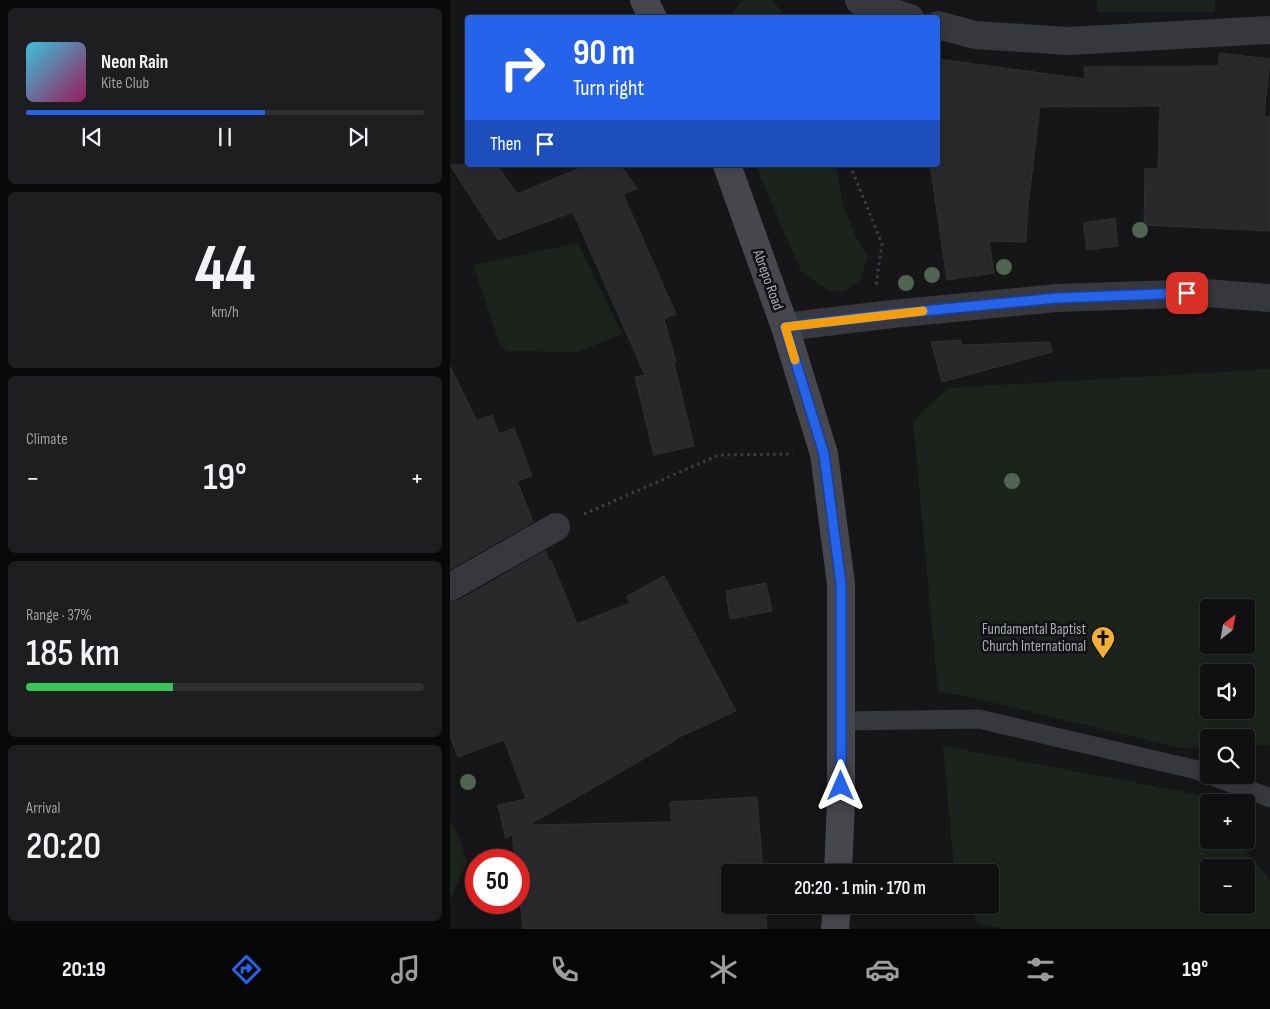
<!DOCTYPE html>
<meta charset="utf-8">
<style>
body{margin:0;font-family:"Sofia Sans Condensed",sans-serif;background:#1e1e20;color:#f1f3f6;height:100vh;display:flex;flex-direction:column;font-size:19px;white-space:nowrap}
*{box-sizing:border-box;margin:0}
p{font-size:16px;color:#9c9d9f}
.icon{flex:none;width:28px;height:28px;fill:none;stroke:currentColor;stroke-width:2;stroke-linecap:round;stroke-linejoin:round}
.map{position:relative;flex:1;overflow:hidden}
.drawer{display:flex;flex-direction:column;gap:8px;padding:8px;background:#09090a;width:450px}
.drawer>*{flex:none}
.top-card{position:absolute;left:15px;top:15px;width:475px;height:152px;border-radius:5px;box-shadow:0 2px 8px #0003,0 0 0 1px #303032;background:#2563eb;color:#fff;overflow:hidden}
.needle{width:32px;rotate:31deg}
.controls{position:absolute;left:750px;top:599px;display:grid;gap:10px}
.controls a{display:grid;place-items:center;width:55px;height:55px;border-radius:5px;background:#101012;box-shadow:0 2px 8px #0003,0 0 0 1px #303032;font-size:25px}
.speed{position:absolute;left:15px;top:849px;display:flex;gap:10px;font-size:25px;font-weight:700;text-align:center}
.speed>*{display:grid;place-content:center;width:65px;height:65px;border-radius:50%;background:#101012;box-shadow:0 2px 8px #0003,0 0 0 1px #303032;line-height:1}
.speed .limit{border:8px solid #d22;background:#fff;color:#111}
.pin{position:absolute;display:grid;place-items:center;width:42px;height:42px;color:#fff;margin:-21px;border-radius:10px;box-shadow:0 2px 8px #0006}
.me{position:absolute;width:55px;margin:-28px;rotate:0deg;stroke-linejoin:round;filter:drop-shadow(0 0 4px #0008)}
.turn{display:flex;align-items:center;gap:18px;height:105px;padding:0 25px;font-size:22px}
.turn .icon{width:65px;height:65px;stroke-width:2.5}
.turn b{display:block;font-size:35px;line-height:42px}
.then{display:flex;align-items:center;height:48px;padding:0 25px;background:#0003;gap:10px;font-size:19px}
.big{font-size:38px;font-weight:600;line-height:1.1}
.drawer .widget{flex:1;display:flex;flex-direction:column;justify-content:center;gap:8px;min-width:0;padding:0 18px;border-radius:8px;background:#1e1e20}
.drawer .dial{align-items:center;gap:0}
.dial b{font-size:65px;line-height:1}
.song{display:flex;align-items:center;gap:15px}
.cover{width:60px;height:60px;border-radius:8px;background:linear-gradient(135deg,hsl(190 70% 55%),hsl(330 70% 35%))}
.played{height:5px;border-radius:2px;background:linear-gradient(90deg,#2563eb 60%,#303032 60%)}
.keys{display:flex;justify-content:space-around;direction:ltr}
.heat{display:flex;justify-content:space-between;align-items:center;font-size:28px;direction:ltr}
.charge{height:8px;border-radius:4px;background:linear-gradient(90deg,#34c759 37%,#303032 0)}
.trip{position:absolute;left:271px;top:864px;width:278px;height:50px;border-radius:5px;background:#101012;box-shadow:0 2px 8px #0003,0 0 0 1px #303032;font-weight:600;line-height:50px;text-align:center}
.menu{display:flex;height:80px;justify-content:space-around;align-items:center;background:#060607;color:#9c9d9f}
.menu .icon{width:35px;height:35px}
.menu .current{color:#2563eb}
.menu b{font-size:22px;color:#f1f3f6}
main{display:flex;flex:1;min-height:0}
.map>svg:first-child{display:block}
</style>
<main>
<section class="drawer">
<div class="widget">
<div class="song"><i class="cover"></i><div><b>Neon Rain</b><p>Kite Club</p></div></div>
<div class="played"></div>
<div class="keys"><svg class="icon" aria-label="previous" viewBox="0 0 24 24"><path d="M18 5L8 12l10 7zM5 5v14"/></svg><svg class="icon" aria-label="pause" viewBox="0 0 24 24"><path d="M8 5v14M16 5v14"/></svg><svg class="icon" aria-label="next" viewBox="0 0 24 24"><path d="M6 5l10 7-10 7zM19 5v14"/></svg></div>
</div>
<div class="widget dial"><b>44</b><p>km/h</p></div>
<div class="widget"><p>Climate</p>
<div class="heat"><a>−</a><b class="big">19°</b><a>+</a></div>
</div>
<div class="widget"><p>Range · 37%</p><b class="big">185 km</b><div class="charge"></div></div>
<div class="widget"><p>Arrival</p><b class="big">20:20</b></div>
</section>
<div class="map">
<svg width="820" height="929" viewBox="0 0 820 929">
<rect width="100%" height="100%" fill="#161618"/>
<g fill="#1c231d" fill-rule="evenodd">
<polygon points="296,0 322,0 332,12 333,17 281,17 290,2"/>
<rect x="647" y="0" width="118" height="12"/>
<polygon points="305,165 386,165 393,205 407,239 418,256 410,281 394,291 379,291 352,273"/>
<polygon points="128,243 172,334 127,352 57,351 50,345 23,265"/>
<path d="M820 369V745L796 746V738H759V747L730 748 515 696 488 691 463 421 498 388ZM759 608H796V645H759ZM796 672V710H759V672Z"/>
<path d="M493 746 750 795 759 805V840H787L820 880V929H554L527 923 520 905H540V872H506L504 867ZM759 868H796V905H759Z"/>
<polygon points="0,823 6,829 17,862 0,900"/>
</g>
<g fill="#29292c" stroke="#303034">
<polygon points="770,53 820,59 814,116 820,117 820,231 694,225 695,168 708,169 710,106 590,107 578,205 576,242 539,241 544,273 497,280 480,165 488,165 488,59 635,79 634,67 768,66"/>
<polygon points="0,165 47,165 67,194 138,165 171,165 187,189 173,194 226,314 214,319 226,362 224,363 244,446 204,455 185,377 195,375 123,212 48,240"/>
<polygon points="665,218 668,246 637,250 633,223"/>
<polygon points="511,340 512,345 600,342 602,352 492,382 481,342"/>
<polygon points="0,366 27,421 42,415 49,434 64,428 82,476 67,481 83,522 0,569"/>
<polygon points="95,551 99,561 101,560 127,624 180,603 177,596 214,576 286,711 225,739 226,740 79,825 222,822 220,802 307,797 313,872 280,872 280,905 315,905 317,929 73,929 69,894 69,860 65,860 62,835 56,839 48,805 76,799 54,740 8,757 0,736 0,603 8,601"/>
<polygon points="316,583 322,611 280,619 276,591"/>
</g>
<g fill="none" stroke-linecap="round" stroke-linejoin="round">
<g stroke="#3d3f44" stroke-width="3" stroke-dasharray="2.5 4" stroke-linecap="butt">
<polyline points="400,165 432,244 426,286"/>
<polyline points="134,514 269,455 343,454"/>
</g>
<g stroke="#37383d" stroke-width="19">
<polyline points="391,721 529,719 747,770 759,775"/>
<polyline points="760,775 820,798"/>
</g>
<g stroke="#37383d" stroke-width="28">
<polyline points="409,0 412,3 460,18"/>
<polyline points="488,25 525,35 618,41 820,30"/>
<polyline points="335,327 442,314 607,298 756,293 820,298"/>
<polyline points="0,587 106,527"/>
</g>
<g stroke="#45474d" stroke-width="28">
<polyline points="194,0 203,18"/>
<polyline points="277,165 335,327 374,454 391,584 391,802 388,872"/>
<polyline points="385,929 387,905"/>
</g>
</g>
<g fill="#506452">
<circle cx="690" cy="230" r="8"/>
<circle cx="554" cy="267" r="8"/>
<circle cx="482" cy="275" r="8"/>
<circle cx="456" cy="283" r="8"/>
<circle cx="562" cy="481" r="8"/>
<circle cx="18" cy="782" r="8"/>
</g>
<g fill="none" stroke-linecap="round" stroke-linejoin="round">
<g stroke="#184099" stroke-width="12">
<polyline id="route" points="391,786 391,584 374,454 335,327 442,314 607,298 737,293"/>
</g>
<use href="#route" stroke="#2563eb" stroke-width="9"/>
<polyline stroke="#f59e0b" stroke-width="9" points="345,360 335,327 473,311"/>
</g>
<defs>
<g id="church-pin" transform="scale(1.25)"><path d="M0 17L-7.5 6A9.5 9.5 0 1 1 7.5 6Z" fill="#f2b134" stroke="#111113"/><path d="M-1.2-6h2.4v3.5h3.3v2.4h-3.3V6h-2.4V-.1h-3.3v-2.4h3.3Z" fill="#111"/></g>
</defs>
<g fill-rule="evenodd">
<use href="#church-pin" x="653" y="638"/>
</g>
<g text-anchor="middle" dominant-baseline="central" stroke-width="5" stroke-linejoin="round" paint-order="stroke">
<g font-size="15" fill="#a8adb8" stroke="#111113">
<text transform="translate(318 280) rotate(70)">Abrepo Road</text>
</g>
<g font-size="15" fill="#a8adb8" stroke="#111113" text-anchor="end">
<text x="636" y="629">Fundamental Baptist<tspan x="636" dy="17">Church International</tspan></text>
</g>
</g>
</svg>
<div class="controls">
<a><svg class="needle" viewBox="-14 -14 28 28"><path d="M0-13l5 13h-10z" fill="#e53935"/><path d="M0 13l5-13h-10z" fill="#9c9d9f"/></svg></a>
<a><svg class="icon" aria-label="sound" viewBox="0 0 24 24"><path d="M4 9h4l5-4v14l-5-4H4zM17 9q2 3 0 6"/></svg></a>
<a><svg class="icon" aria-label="search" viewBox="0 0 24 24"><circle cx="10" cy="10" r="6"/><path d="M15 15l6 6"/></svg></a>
<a>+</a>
<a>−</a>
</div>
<div class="speed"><div class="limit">50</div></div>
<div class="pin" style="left:737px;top:293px;background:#d93025"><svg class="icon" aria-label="arrive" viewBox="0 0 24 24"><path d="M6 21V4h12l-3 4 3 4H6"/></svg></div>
<svg class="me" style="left:391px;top:786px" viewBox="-20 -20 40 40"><path d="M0-17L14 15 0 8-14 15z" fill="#2563eb" stroke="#fff" stroke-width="4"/></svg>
<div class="trip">20:20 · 1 min · 170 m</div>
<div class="top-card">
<div class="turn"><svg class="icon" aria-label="right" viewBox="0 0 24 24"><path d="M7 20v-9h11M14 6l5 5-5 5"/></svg><div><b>90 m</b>Turn right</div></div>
<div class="then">Then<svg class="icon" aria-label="arrive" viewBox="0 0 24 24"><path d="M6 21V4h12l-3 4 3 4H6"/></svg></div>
</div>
</div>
</main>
<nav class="menu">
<b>20:19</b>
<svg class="icon current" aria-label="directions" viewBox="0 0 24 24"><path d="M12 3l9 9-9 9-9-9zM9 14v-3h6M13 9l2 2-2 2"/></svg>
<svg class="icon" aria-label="music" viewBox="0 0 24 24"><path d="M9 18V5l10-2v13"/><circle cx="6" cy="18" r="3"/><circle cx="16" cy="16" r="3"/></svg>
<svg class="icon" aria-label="phone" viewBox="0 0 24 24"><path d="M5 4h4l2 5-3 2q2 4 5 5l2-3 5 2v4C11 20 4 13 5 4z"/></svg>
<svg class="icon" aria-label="climate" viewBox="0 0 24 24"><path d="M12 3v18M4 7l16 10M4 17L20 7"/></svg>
<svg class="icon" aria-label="car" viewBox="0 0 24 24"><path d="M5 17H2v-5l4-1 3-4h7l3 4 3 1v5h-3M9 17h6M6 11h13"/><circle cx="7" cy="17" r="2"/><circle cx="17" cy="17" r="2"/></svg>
<svg class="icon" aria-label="filters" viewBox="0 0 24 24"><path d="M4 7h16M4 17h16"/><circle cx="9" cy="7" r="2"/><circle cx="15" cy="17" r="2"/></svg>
<b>19°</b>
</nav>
